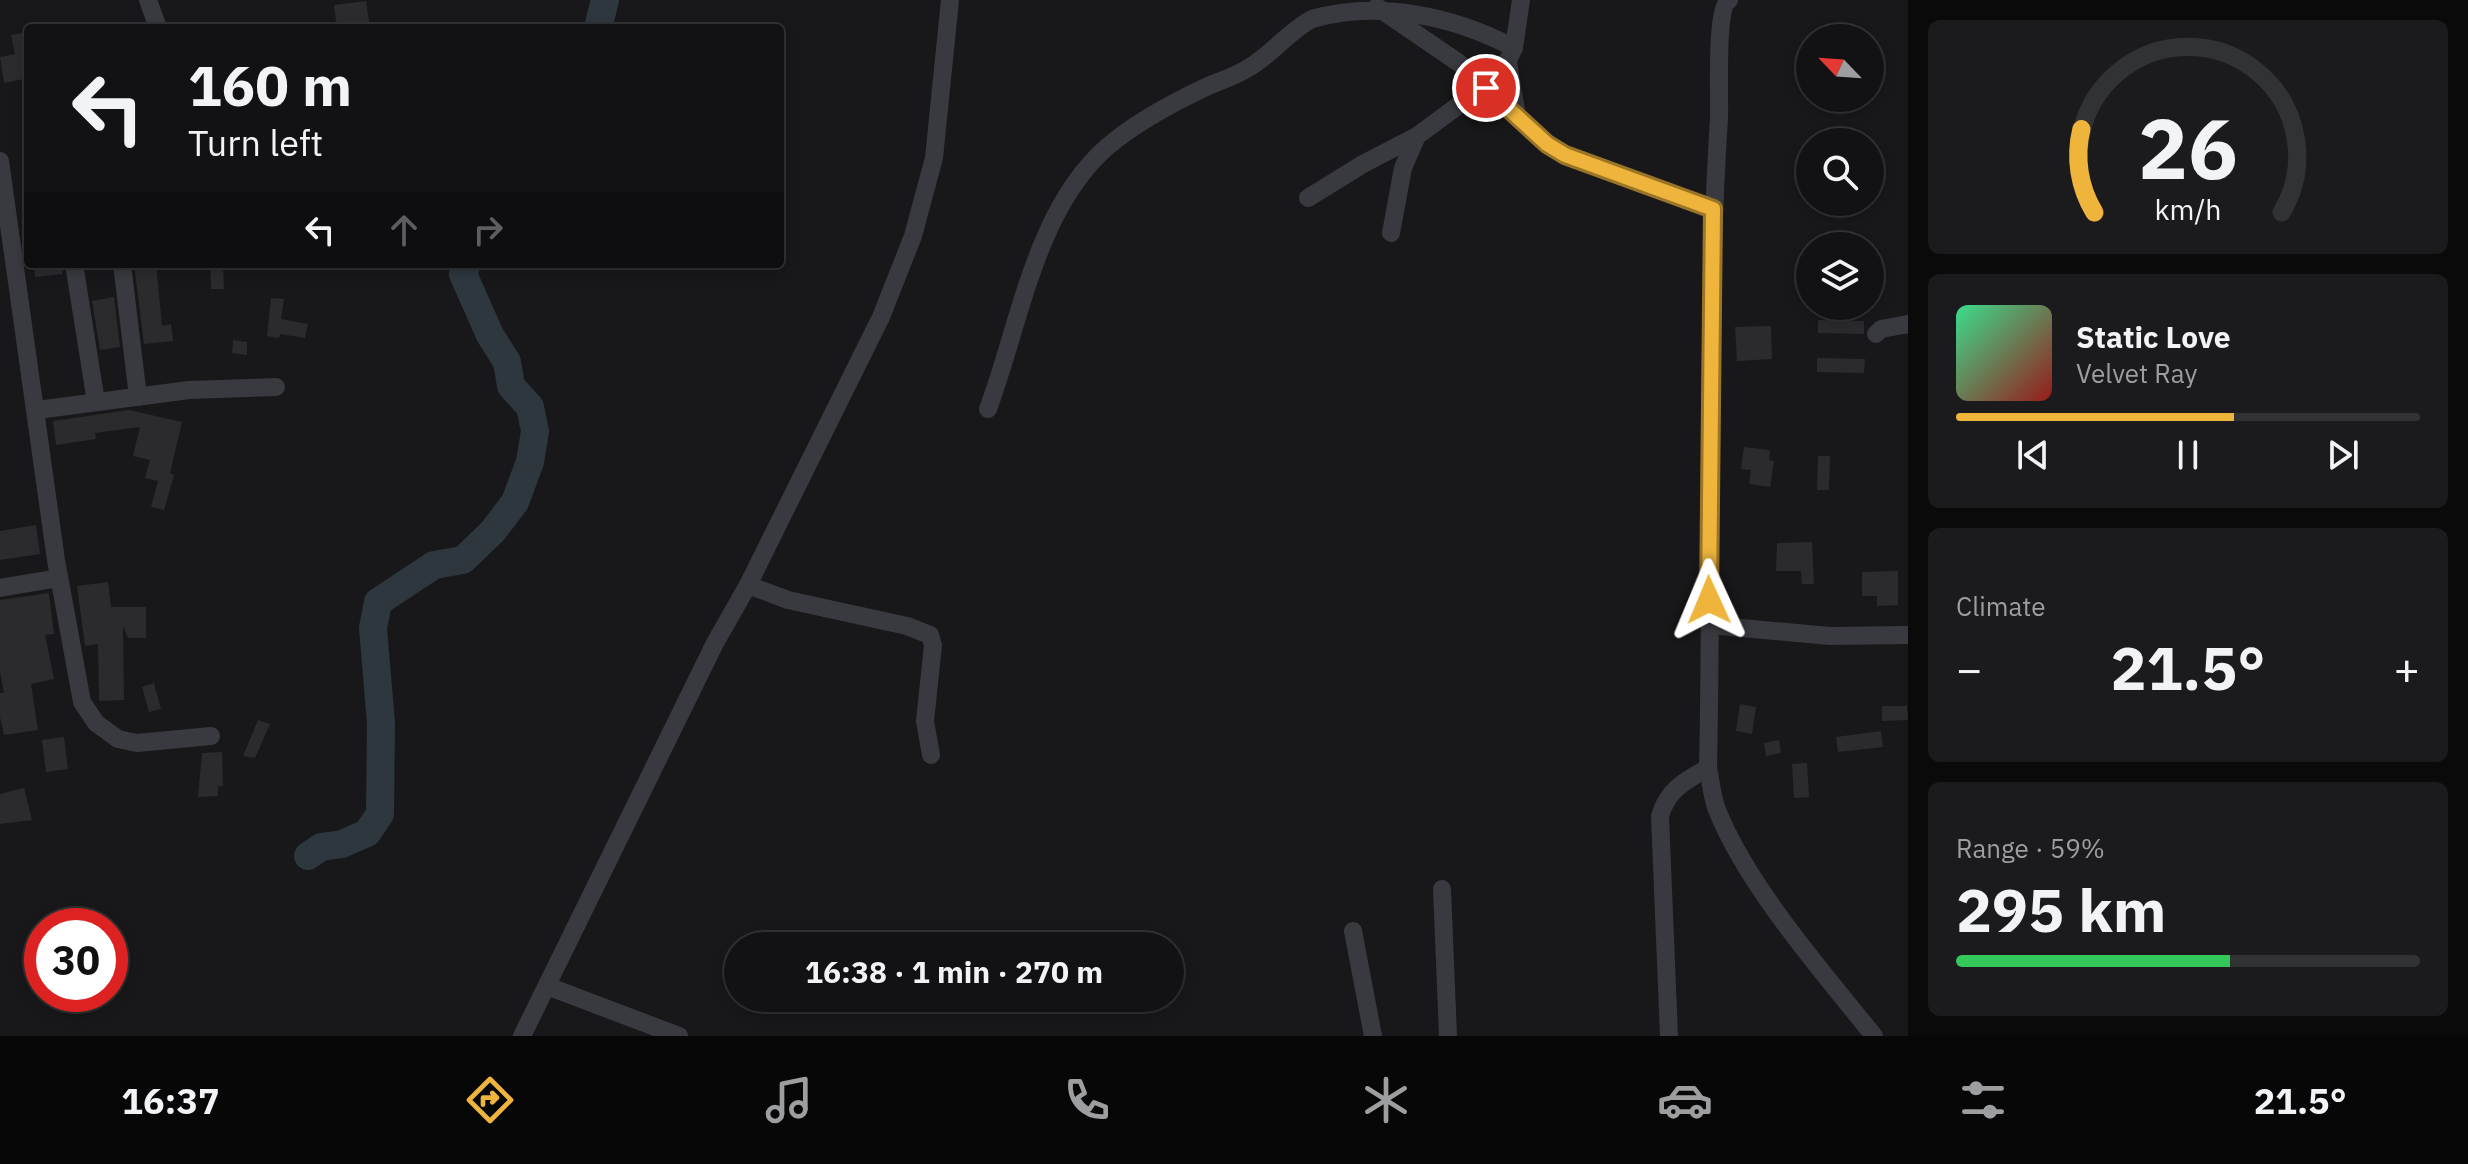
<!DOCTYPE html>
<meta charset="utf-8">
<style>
body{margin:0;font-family:"IBM Plex Sans",sans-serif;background:#1b1b1d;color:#f1f3f6;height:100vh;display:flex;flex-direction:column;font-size:30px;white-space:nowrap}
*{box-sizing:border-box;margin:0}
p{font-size:26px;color:#9c9ea0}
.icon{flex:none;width:44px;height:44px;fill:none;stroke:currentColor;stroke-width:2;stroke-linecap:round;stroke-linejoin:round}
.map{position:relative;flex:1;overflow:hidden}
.drawer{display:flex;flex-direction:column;gap:20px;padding:20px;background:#0a0a0b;width:560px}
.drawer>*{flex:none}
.top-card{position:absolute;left:24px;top:24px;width:760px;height:244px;border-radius:8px;box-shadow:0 4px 12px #0003,0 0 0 2px #313234;background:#121214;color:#f1f3f6;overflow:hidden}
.needle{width:52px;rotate:295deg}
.fabs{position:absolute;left:1796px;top:24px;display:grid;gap:16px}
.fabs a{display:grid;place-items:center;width:88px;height:88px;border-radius:50%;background:#121214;box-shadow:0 4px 12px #0003,0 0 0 2px #313234;font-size:40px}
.speed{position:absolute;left:24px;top:908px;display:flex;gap:16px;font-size:40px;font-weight:700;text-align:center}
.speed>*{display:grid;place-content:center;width:104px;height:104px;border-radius:50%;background:#121214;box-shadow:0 4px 12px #0003,0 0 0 2px #313234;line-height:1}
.speed .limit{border:12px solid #d22;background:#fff;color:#111}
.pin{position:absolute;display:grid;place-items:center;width:68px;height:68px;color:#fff;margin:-34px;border:4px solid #fff;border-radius:50%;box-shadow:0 2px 8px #0007}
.me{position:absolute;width:88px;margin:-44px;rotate:359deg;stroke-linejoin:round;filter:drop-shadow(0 0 6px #0008)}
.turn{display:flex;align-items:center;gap:28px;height:168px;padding:0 32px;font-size:36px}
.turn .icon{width:104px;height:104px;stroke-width:2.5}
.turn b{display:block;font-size:56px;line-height:68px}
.lanes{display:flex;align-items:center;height:76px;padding:0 32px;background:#0003;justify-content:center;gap:40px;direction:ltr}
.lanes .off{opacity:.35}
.big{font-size:60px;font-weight:700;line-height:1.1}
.drawer .tile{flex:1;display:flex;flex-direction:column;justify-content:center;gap:12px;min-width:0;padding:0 28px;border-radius:12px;background:#1b1b1d}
.drawer .dial{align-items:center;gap:0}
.dial svg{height:208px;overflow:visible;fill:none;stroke:#313234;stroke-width:7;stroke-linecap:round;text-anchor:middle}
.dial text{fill:#f1f3f6;stroke:none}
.song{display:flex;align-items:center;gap:24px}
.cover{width:96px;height:96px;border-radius:12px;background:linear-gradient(135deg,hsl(150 70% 55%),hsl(0 70% 35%))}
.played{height:8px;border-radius:4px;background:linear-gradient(90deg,#eeb43c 60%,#313234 60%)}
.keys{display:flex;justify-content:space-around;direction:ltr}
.heat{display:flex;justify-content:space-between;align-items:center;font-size:44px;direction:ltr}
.charge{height:12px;border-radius:6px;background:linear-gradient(90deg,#34c759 59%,#313234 0)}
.trip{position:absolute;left:724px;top:932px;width:460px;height:80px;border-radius:40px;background:#121214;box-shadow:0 4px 12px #0003,0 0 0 2px #313234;font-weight:700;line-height:80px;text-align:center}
.tabs{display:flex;height:128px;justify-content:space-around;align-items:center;background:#070708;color:#9c9ea0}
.tabs .icon{width:56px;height:56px}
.tabs .active{color:#eeb43c}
.tabs b{font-size:36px;color:#f1f3f6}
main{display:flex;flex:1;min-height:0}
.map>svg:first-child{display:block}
</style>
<main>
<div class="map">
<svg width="1908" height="1036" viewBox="0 0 1908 1036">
<rect width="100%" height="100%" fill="#18181a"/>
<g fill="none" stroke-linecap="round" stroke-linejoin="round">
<g stroke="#2e373e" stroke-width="28">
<polyline points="598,28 605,0"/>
<polyline points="308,856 321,847 342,844 367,833 380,814 381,723 373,628 378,602 434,565 463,560 493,531 515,502 530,462 535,431 530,407 511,386 507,362 490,335 463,274 467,264"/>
</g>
</g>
<g fill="#2b2b2e">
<polygon points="366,1 370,28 337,28 334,5"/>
<polygon points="28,32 28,78 4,83 0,57 15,54 11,35"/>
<polygon points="34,264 62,264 63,274 35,277"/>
<polygon points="134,264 156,264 162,326 171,324 173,341 144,344"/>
<polygon points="210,264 223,264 224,289 211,289"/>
<polygon points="114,297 120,347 100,350 92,301"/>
<polygon points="271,298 284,299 281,319 308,324 305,338 280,334 279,338 267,336"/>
<polygon points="1818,320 1864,321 1864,334 1818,333"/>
<polygon points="1771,326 1772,359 1737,361 1735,327"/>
<polygon points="233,340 247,342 247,355 232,353"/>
<polygon points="1817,358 1865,359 1864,373 1817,372"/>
<polygon points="129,410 182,422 170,473 174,475 164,510 151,507 158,481 145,478 150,460 133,456 140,427 95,433 96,439 56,445 53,421"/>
<polygon points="1744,447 1770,450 1769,460 1774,461 1770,487 1749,484 1751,470 1741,469"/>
<polygon points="1818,456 1830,456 1829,490 1817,490"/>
<polygon points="36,525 40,554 0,560 0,531"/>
<polygon points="1812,542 1814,584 1802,584 1801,571 1776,571 1777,543"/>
<polygon points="1898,571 1898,605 1877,606 1877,596 1862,596 1862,572"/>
<polygon points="108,582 111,607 146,607 146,638 128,638 123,626 124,700 99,701 98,644 85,646 77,586"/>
<polygon points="49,593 54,634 45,635 54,679 31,684 38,730 4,735 0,717 0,693 4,693 0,672 0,600"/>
<polygon points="154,683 161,709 149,712 142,687"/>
<polygon points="1740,704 1756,707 1752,734 1736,731"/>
<polygon points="1882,706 1907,706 1908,720 1882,721"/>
<polygon points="258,720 270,724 255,758 243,756"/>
<polygon points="1881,731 1883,747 1838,752 1836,737"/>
<polygon points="64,737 68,769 46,772 42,740"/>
<polygon points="1779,740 1781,753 1766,756 1764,743"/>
<polygon points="222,752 223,786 218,786 218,796 198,797 202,753"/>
<polygon points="1807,763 1809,797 1794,798 1792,764"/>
<polygon points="24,788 32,820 0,824 0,794"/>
</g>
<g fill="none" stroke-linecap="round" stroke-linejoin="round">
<g stroke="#393a3f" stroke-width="18">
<polyline points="148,0 158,28"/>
<polyline points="1377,7 1459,63 1547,144 1565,155 1713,209"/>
<polyline points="1508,62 1517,117"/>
<polyline points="0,161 56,560 82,702 96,723 118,739 137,743 211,736"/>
<polyline points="1308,198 1363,164 1417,136"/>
<polyline points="1391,233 1403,168 1417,136 1501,74 1514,48 1521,0"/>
<polyline points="74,264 96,402"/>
<polyline points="122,264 138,397"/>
<polyline points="1876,334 1881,329 1908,324"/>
<path d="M988 409C1020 324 1035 210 1107 147 1135 123 1172 103 1206 87 1220 81 1236 76 1250 67 1272 54 1289 31 1312 19 1378 0 1454 16 1514 48"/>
<polyline points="37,410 189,390 276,387"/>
<polyline points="748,585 788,600 907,626 930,635 933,645 925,721 931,755"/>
<polyline points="0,588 59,578"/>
<polyline points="1709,625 1830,636 1908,635"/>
<path d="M1708 768C1711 782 1712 797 1717 810 1748 887 1822 971 1874 1036"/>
<polyline points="1442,889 1448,1036"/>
<polyline points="1353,931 1373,1036"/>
<polyline points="547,986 679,1036"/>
<polyline points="522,1036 715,643 748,585 881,317 913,236 934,158 950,0"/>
<path d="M1669 1036 1660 816C1668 789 1685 781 1708 768 1713 551 1705 335 1719 118 1720 96 1715 10 1729 0"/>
</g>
</g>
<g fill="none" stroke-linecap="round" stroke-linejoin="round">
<g stroke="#9b7527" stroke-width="20">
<polyline id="route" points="1486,88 1547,144 1565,155 1713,209 1709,600"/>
</g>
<use href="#route" stroke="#eeb43c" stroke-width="14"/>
</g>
</svg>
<div class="fabs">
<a><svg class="needle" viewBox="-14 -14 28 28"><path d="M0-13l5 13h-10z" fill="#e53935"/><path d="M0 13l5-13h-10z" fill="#9c9ea0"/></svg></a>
<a><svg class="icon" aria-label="search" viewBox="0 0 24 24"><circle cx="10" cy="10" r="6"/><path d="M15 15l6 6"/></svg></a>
<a><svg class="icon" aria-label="layers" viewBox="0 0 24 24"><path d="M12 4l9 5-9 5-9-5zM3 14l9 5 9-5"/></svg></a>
</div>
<div class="speed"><div class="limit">30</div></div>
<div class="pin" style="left:1486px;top:88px;background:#d93025"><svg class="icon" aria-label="arrive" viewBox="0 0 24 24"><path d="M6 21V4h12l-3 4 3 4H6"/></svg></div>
<svg class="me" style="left:1709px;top:600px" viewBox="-20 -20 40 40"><path d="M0-17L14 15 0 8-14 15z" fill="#eeb43c" stroke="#fff" stroke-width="4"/></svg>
<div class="trip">16:38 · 1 min · 270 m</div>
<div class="top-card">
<div class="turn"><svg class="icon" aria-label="left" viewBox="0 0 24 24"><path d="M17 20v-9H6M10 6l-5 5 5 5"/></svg><div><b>160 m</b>Turn left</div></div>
<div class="lanes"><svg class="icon" aria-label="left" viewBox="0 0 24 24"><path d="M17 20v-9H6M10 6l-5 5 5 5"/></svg><svg class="icon off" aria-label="ahead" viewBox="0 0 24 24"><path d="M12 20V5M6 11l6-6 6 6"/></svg><svg class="icon off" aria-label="right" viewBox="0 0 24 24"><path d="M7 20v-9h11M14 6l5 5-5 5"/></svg></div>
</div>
</div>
<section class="drawer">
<div class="tile dial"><svg viewBox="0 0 100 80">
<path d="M14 69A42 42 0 1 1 86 69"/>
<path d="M14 69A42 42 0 0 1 9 37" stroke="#eeb43c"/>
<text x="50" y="56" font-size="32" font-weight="700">26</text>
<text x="50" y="72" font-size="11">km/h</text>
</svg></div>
<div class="tile">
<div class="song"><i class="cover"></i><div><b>Static Love</b><p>Velvet Ray</p></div></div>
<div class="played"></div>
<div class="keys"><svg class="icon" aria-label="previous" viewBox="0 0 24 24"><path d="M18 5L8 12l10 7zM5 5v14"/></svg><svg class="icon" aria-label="pause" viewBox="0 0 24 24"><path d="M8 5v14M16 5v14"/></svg><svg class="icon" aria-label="next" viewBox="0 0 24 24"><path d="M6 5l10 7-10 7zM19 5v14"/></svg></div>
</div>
<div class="tile"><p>Climate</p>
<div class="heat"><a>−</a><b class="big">21.5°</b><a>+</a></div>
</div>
<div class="tile"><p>Range · 59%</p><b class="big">295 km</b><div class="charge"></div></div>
</section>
</main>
<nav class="tabs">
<b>16:37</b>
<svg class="icon active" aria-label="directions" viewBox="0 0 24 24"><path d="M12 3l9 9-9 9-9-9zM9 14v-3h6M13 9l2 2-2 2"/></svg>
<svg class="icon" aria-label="music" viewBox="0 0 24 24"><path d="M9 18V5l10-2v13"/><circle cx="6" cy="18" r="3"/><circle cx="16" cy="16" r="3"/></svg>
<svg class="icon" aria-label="phone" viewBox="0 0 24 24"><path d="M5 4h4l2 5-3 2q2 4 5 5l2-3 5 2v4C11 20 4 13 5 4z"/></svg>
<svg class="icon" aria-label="climate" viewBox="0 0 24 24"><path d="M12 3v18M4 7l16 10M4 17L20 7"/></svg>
<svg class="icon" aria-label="car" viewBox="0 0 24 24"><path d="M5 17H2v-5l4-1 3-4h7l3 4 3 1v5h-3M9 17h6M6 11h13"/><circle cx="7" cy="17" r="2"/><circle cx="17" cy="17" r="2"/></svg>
<svg class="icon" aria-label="filters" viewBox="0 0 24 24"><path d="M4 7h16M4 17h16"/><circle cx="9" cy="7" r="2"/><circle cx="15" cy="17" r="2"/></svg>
<b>21.5°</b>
</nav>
